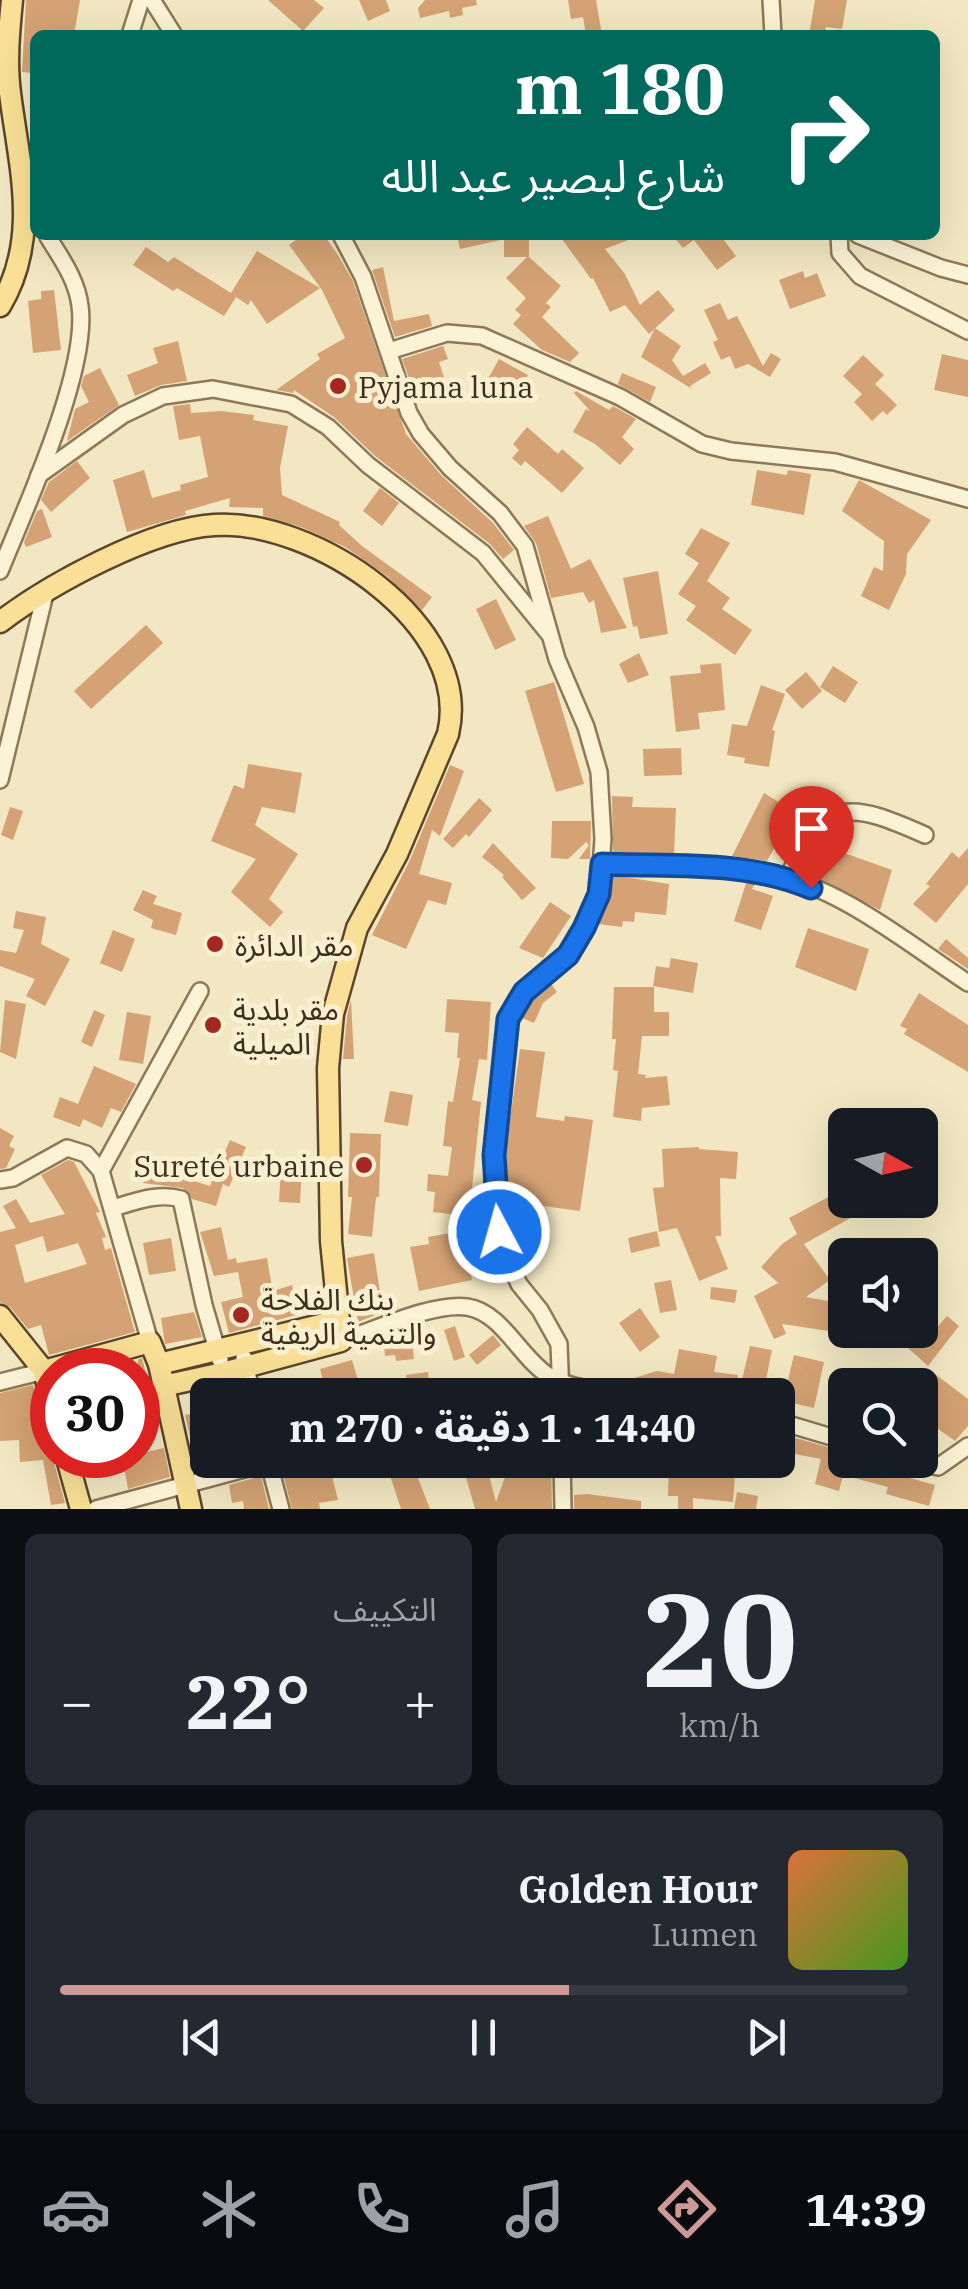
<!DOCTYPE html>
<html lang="ar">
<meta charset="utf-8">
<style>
body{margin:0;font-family:"IBM Plex Serif","Noto Sans Arabic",serif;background:#242831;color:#f1f3f6;direction:rtl;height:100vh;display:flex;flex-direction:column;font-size:38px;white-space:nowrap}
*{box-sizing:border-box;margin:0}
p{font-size:32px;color:#9ea1a6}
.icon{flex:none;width:55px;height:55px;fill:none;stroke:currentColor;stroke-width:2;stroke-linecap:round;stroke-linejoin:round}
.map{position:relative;height:1509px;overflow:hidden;direction:ltr}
.drawer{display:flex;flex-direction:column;gap:25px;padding:25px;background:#0d0f14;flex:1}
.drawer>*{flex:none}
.hud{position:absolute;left:30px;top:30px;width:910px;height:210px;border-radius:15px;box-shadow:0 10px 40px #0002;direction:rtl;background:#00695c;color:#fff;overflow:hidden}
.needle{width:65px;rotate:98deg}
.controls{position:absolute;left:828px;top:1108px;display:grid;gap:20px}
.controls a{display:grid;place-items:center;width:110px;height:110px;border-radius:15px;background:#171b24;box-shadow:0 10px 40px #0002;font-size:50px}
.speed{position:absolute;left:30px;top:1348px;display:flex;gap:20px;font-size:50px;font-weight:700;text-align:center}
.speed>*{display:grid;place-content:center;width:130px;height:130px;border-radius:50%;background:#171b24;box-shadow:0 10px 40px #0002;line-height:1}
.speed .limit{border:15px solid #d22;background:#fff;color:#111}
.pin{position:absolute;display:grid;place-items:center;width:85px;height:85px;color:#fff;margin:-102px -42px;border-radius:50% 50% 50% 0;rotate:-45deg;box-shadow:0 0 10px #0007}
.pin .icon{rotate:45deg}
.me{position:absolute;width:110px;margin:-55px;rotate:354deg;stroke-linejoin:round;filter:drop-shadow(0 0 8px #0008)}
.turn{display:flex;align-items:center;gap:35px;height:210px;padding:0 50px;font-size:45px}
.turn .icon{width:130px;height:130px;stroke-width:2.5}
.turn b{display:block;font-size:70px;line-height:85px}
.big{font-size:75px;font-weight:700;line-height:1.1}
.drawer .widget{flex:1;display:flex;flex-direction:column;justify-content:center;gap:15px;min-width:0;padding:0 35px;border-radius:15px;background:#242831}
.drawer .dial{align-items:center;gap:0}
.dial b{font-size:130px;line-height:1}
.song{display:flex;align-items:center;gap:30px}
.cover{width:120px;height:120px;border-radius:15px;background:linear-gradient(135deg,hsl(20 70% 55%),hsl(100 70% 35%))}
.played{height:10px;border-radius:5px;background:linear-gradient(90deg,#ce9896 60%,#363941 60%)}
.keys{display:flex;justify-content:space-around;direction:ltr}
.heat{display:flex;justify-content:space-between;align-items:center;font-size:55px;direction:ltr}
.drawer .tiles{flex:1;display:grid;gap:25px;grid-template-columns:1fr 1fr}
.widget:last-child{grid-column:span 2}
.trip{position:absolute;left:190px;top:1378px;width:605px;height:100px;border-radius:15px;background:#171b24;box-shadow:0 10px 40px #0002;font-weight:700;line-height:100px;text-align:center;direction:rtl}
.tabs{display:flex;height:160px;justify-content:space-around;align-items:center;background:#090b0e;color:#9ea1a6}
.tabs .icon{width:70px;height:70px}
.tabs .on{color:#ce9896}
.tabs b{font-size:45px;color:#f1f3f6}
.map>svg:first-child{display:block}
</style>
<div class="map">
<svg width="968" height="1509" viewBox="0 0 968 1509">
<rect width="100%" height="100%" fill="#f2e7c2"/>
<g fill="#d4a274" fill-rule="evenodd">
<polygon points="26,0 80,0 74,35 35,35 32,73 22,72"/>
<polygon points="268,0 314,0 324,8 303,31"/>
<polygon points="359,0 386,0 390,11 368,21"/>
<polygon points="425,0 476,0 477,5 462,8 463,15 450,18 449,11 420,18 418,8"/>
<polygon points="568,0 596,0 602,35 586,35 583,17 571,19"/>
<polygon points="815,0 847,0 842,29 826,27 824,35 809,35"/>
<polygon points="303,235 324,235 338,255 353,281 406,434 442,476 493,523 514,550 503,559 490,544 375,456 334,417 294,390 293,393 276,390 320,359 317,354 345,338 322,290 289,245"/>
<polygon points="457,235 500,235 501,240 460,249"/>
<polygon points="504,235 529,235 529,257 561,286 546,303 551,307 542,317 579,353 570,362 542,350 513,324 521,315 515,310 526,298 506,278 527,257 504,257"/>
<polygon points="559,235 641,235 605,249 625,274 640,305 658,290 675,310 649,334 625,305 610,312 593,278 591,279"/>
<polygon points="672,235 720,235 736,256 717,270 694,240 683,248"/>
<polygon points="146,247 168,262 174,257 231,293 257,251 320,288 267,324 251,300 248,305 236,297 224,316 177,288 173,291 133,265"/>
<polygon points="383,267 394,321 429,314 432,326 395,337 372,270"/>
<polygon points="803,271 805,278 817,273 826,296 790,309 779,280"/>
<polygon points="54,290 61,350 33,353 28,301 41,299 41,291"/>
<polygon points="720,303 728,320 737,316 763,366 771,353 781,359 770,377 748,364 735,369 730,356 721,360 713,342 718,340 704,310"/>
<polygon points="655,328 681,346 672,360 683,376 705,363 711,373 690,386 692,389 641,357"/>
<polygon points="178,341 187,381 161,385 135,396 127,375 158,363 153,348"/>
<polygon points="443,346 448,359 439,362 444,377 423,385 426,392 415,395 402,359"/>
<polygon points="942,354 968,360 968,397 934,390"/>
<polygon points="863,355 884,375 875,384 897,405 887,415 883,411 872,421 854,402 862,394 843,376"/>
<polygon points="499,359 528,375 517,396 488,379"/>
<polygon points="100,368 119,405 67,441 75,409 89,402 81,386 84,376"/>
<polygon points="622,373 656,387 650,402 618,384"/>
<polygon points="576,391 609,410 613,406 636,419 622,437 634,449 620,465 595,444 573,432 586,409 591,412 574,393"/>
<polygon points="190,404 191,413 221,411 254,415 253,420 288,426 280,468 282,495 340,522 339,525 362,546 432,597 422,610 387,576 345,547 301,527 263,516 263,508 229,507 230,498 185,511 186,515 127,532 113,480 144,470 152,498 181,490 180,485 208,477 200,436 179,440 173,406"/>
<polygon points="527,427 558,454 562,449 584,468 562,493 525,461 521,466 512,458 519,450 513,444"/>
<polygon points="77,461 90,478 51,512 41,500 49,482"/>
<polygon points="757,470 787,475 788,470 811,474 804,515 751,505"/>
<polygon points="859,480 931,520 907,554 906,574 889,610 861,596 874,567 883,571 884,541 842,511"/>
<polygon points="380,488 399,503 382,526 363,511"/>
<polygon points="42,509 52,537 26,547 24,542 37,511"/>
<polygon points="548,516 571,569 590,559 627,628 601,633 594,600 589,603 583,592 551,598 536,543 524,526"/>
<polygon points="701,528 730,543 707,581 730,598 722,609 752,630 735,655 686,620 696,606 678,594 699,563 685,554"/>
<polygon points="658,571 668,634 640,639 637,626 633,627 623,578"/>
<polygon points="496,599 516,640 495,650 476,609"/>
<polygon points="146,625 163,643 91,709 74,691"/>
<polygon points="639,653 649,675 628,683 619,664"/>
<polygon points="721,663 725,710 698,713 700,729 676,732 670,676 701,673 700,665"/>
<polygon points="833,666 858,682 845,703 820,687"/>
<polygon points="806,672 822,691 802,709 785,690"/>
<polygon points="554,682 584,784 556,792 525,691"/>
<polygon points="761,685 785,694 772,730 775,731 769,767 744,763 745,758 727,755 732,724 747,726"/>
<polygon points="681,748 682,775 644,776 643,749"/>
<polygon points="248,764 302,773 295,813 262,807 255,825 298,854 269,899 283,912 270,927 231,892 256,859 211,841 234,785 244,789"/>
<polygon points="450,765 464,771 440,836 432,830 419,874 452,883 446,905 428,900 406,949 372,935 410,860"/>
<polygon points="764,793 800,815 787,836 783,833 767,861 732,856"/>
<polygon points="612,796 633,797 632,807 676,808 674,853 613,853"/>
<polygon points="479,798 492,810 469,837 466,834 453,848 443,839"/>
<polygon points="10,807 23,811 13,840 1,835"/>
<polygon points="552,821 591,821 590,859 579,859 589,845 586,842 568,859 551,858"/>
<polygon points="493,843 536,888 522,900 502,877 504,875 482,857"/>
<polygon points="819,844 892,870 880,910 804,871"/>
<polygon points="968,848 968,884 936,923 913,904 930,886 926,884 952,852 959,858"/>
<polygon points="612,875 669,884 666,915 635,912 634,922 623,921 622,927 598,924 610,898"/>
<polygon points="747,880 756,882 752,889 773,896 761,930 734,921"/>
<polygon points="143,890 157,896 153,904 182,913 176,935 151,928 153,920 133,910"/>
<polygon points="550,902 571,916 543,958 519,948"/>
<polygon points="16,911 46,917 41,944 70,959 45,1006 26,996 35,979 0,966 0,950 16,953 24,930 13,928"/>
<polygon points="808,928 869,949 856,991 795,967"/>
<polygon points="113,930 135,939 122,972 100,963"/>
<polygon points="946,939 968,958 968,969 938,949"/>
<polygon points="671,958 698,963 693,993 653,986 656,966 669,968"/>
<polygon points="551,984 557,992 543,1003 534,1023 522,1018 534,999"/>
<polygon points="614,987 654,987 654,1012 669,1012 669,1036 642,1036 638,1074 646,1075 645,1078 667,1076 670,1105 642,1108 641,1121 613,1117 618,1071 613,1070 616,1039 612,1039"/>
<polygon points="919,993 968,1025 968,1072 904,1034 907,1029 900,1026"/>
<polygon points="447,999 491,1002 487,1060 479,1059 472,1100 481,1102 473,1178 472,1188 478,1189 475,1217 433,1212 435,1192 427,1191 428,1174 448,1176 452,1147 443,1146 448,1101 453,1102 460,1058 457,1058 459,1033 445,1032"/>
<polygon points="5,1000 26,1004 16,1059 0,1052"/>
<polygon points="351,1000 354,1059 343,1059 347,1016"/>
<polygon points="94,1010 105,1015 92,1047 81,1042"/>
<polygon points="127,1012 151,1016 143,1064 119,1060"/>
<polygon points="520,1049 545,1052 536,1117 564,1121 565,1116 593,1120 580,1211 507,1201 505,1156"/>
<polygon points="94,1066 136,1084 121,1112 111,1108 102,1128 83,1119 80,1127 53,1117 60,1097 78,1104"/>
<polygon points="390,1091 413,1095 408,1126 384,1122"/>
<polygon points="0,1128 14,1136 9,1146 15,1149 6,1168 0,1169"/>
<polygon points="350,1133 381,1134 379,1197 376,1197 372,1237 348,1234 352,1197 348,1197"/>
<polygon points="230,1140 246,1147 229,1187 223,1184 216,1206 192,1199 183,1188 143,1183 147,1167 210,1186"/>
<polygon points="699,1147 699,1149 738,1152 736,1179 720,1178 721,1236 715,1236 728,1269 699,1281 677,1228 659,1232 653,1188 664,1187 662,1149"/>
<path d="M68 1160 74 1162 100 1212 96 1213 106 1237 102 1238 105 1250 111 1248 135 1332 49 1355 41 1325 28 1329 10 1307 0 1302V1232L16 1228 3 1206 16 1199 30 1223 65 1214 41 1175ZM43 1236 47 1252 78 1243 87 1264 25 1283 15 1245Z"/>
<polygon points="281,1166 302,1167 300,1203 279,1202"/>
<polygon points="836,1193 839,1200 848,1200 856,1215 804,1244 830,1280 806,1297 839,1303 835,1332 782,1324 786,1334 774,1339 754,1296 778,1283 761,1267 782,1244 797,1234 789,1218"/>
<polygon points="221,1227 228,1260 236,1258 237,1263 267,1258 272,1287 275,1286 276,1290 292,1285 296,1302 292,1303 296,1315 229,1333 221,1302 243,1297 238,1272 214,1276 200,1232"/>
<polygon points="462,1231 472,1280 419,1291 410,1247 429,1244 428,1237"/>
<polygon points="657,1231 660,1246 631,1253 628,1238"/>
<polygon points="171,1238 176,1271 149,1275 143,1243"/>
<polygon points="374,1253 383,1312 358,1322 347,1258"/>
<polygon points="671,1280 677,1310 660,1313 654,1283"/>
<polygon points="711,1287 737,1290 735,1303 710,1299"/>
<polygon points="640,1308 660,1337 640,1352 619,1323"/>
<polygon points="194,1312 202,1337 165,1344 161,1318"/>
<polygon points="947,1316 959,1326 928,1366 908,1348 920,1335 926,1340"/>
<polygon points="455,1326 465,1357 454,1361 444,1330"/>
<polygon points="493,1335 501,1345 477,1365 469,1355"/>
<polygon points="412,1340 414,1359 396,1361 395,1355 385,1356 384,1344"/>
<polygon points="750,1346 772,1350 765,1385 742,1380"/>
<polygon points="679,1349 717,1356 714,1372 738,1375 736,1394 703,1391 702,1395 694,1395 621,1382 657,1371 674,1374"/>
<polygon points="794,1355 824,1362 814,1408 783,1401"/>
<polygon points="142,1358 158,1422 142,1425 138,1403 138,1360"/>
<polygon points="352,1360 358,1380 353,1382 357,1395 272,1395 272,1388 323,1380 320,1369"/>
<polygon points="931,1371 968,1399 968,1426 955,1441 920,1416 920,1386"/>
<polygon points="428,1372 429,1381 440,1380 442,1395 408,1395 406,1375"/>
<polygon points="33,1385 42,1412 52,1416 53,1459 65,1503 51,1505 43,1460 20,1462 19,1440 0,1441 0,1393"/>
<polygon points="208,1411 208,1467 198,1470 185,1415"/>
<polygon points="778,1433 845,1452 845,1460 860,1460 893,1469 892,1473 935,1485 929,1506 886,1494 888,1487 843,1475 839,1491 815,1484 821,1459 778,1451"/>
<polygon points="164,1448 170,1477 128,1489 125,1472 100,1477 97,1463"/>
<polygon points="307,1460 328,1460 338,1500 319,1503 320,1509 292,1509 282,1470 288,1464"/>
<polygon points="385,1460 411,1460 430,1509 401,1509"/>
<polygon points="461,1460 485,1460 496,1502 506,1474 509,1475 512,1460 551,1460 552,1509 475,1509"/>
<polygon points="669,1460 736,1460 733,1502 693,1498 693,1509 678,1509 678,1496 668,1496"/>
<polygon points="261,1476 269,1509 244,1509 243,1501 232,1503 229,1485"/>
<polygon points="737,1492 758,1496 756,1509 734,1509"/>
<polygon points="587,1494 641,1501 641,1509 574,1509 574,1495"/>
</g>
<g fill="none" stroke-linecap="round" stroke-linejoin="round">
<g stroke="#8e7857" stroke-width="20">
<g id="minor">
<polyline points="152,0 174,35"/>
<polyline points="771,0 773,35"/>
<polyline points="130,35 141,0"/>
<polyline points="341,235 363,277 409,413 421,434 450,468 500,513 525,546 557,659 586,727 599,772 603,839 599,894 584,928 568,955 525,992 508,1019 494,1155 493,1185 503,1248 519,1284 540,1310 559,1344 561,1395"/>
<polyline points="839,235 840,253 860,276 968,331"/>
<polyline points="858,235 941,268 968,275"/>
<polyline points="389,351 447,333 482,336 620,397 702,444 731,451 835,462 968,499"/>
<polyline points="39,475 123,415 163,396 213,389 291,404 328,427 368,465 483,553 549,634"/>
<path d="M0 571C25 509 89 370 80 306 77 280 61 258 48 237"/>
<polyline points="0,780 46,590"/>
<path d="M602 864C655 866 712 861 765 872 839 886 906 942 968 983"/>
<path d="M788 878C822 794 853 803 925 835"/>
<polyline points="101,1171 200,991"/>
<polyline points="0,1180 13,1178 67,1148 86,1154 101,1171 150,1342"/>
<path d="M113 1208C134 1202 159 1192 181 1199L204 1305 220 1360"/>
<path d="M341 1341C375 1330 434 1302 467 1307 502 1312 520 1358 549 1376 574 1391 610 1391 639 1395"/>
<polyline points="244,1358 252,1395"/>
<polyline points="0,1382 44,1371"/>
<polyline points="778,1421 845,1441"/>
<polyline points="268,1460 281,1509"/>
<polyline points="562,1460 563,1509"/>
<polyline points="903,1460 938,1467 968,1446"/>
<polyline points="96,1509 278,1460"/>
</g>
</g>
<g stroke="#5c452b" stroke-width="25">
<g id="major">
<path d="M0 306C41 238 19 166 10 93 6 63 9 31 12 0"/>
<path d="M0 622C50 584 151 529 214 525 312 518 474 624 448 734L397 854 357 928 333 1014 328 1068 331 1241 341 1341 223 1373 163 1386"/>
<polyline points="0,1316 44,1371 52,1403"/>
<polyline points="159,1364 337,1321"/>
<polyline points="44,1371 150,1342 159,1364 191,1509"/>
<polyline points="66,1455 81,1509"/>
</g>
</g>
<use href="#minor" stroke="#fcf3d6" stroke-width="15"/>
<use href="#major" stroke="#f9e096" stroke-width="20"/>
</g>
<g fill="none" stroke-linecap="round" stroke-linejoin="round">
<g stroke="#114b97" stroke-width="25">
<path id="route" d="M499 1232 494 1155 508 1019 524 992 568 955 584 928 599 894 602 864C672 867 745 860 811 888"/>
</g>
<use href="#route" stroke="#1a73e8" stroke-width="18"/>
</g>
<g fill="#a42820" stroke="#f9f0d2" stroke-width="4">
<circle cx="338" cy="386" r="10"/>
<circle cx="215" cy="944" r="10"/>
<circle cx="213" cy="1025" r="10"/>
<circle cx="364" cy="1165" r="10"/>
<circle cx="241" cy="1315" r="10"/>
</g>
<g text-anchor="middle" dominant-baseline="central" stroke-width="10" stroke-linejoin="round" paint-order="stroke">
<g font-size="30" fill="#3d2e1d" stroke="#f9f0d2" text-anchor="start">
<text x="358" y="386">Pyjama luna</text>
<text x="235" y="944">مقر الدائرة</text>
<text x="233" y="1008">مقر بلدية<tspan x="233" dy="34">الميلية</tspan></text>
<text x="344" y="1165" text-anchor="end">Sureté urbaine</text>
<text x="261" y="1298">بنك الفلاحة<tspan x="261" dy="34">والتنمية الريفية</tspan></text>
</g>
</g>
</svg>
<div class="controls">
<a><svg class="needle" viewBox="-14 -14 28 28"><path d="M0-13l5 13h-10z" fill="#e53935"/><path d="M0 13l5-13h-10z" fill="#9ea1a6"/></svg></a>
<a><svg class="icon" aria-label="sound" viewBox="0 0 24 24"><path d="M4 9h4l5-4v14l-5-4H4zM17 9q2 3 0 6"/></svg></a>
<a><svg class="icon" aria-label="search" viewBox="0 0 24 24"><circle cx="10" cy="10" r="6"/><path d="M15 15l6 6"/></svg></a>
</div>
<div class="speed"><div class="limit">30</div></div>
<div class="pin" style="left:811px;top:888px;background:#d93025"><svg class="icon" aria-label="arrive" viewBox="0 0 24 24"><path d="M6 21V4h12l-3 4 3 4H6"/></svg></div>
<svg class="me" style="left:499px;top:1232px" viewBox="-20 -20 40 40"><circle r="17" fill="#1a73e8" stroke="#fff" stroke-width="3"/><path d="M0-11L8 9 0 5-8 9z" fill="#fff"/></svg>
<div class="trip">14:40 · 1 دقيقة · 270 m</div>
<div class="hud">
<div class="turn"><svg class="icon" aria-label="right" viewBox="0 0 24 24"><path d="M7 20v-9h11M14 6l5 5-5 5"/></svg><div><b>180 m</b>شارع لبصير عبد الله</div></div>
</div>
</div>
<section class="drawer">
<div class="tiles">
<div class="widget dial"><b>20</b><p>km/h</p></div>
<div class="widget"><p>التكييف</p>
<div class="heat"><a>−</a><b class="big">22°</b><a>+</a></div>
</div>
<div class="widget">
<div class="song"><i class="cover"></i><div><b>Golden Hour</b><p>Lumen</p></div></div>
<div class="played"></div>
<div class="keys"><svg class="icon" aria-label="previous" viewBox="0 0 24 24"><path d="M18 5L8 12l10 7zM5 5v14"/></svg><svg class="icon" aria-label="pause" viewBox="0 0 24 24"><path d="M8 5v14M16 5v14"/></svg><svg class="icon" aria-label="next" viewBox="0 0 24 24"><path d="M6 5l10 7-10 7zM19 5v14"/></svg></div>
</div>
</div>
</section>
<nav class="tabs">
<b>14:39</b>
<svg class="icon on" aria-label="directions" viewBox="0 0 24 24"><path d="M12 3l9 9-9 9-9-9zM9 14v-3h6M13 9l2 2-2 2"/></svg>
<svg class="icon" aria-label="music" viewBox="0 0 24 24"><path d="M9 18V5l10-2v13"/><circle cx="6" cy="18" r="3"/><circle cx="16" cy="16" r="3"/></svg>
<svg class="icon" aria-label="phone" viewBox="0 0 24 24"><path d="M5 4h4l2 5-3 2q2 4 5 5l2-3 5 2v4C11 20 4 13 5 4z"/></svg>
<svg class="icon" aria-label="climate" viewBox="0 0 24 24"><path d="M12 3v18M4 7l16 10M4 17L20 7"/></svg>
<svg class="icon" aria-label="car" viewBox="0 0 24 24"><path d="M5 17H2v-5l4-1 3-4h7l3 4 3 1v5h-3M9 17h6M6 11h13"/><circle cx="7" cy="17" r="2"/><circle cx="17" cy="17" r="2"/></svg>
</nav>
